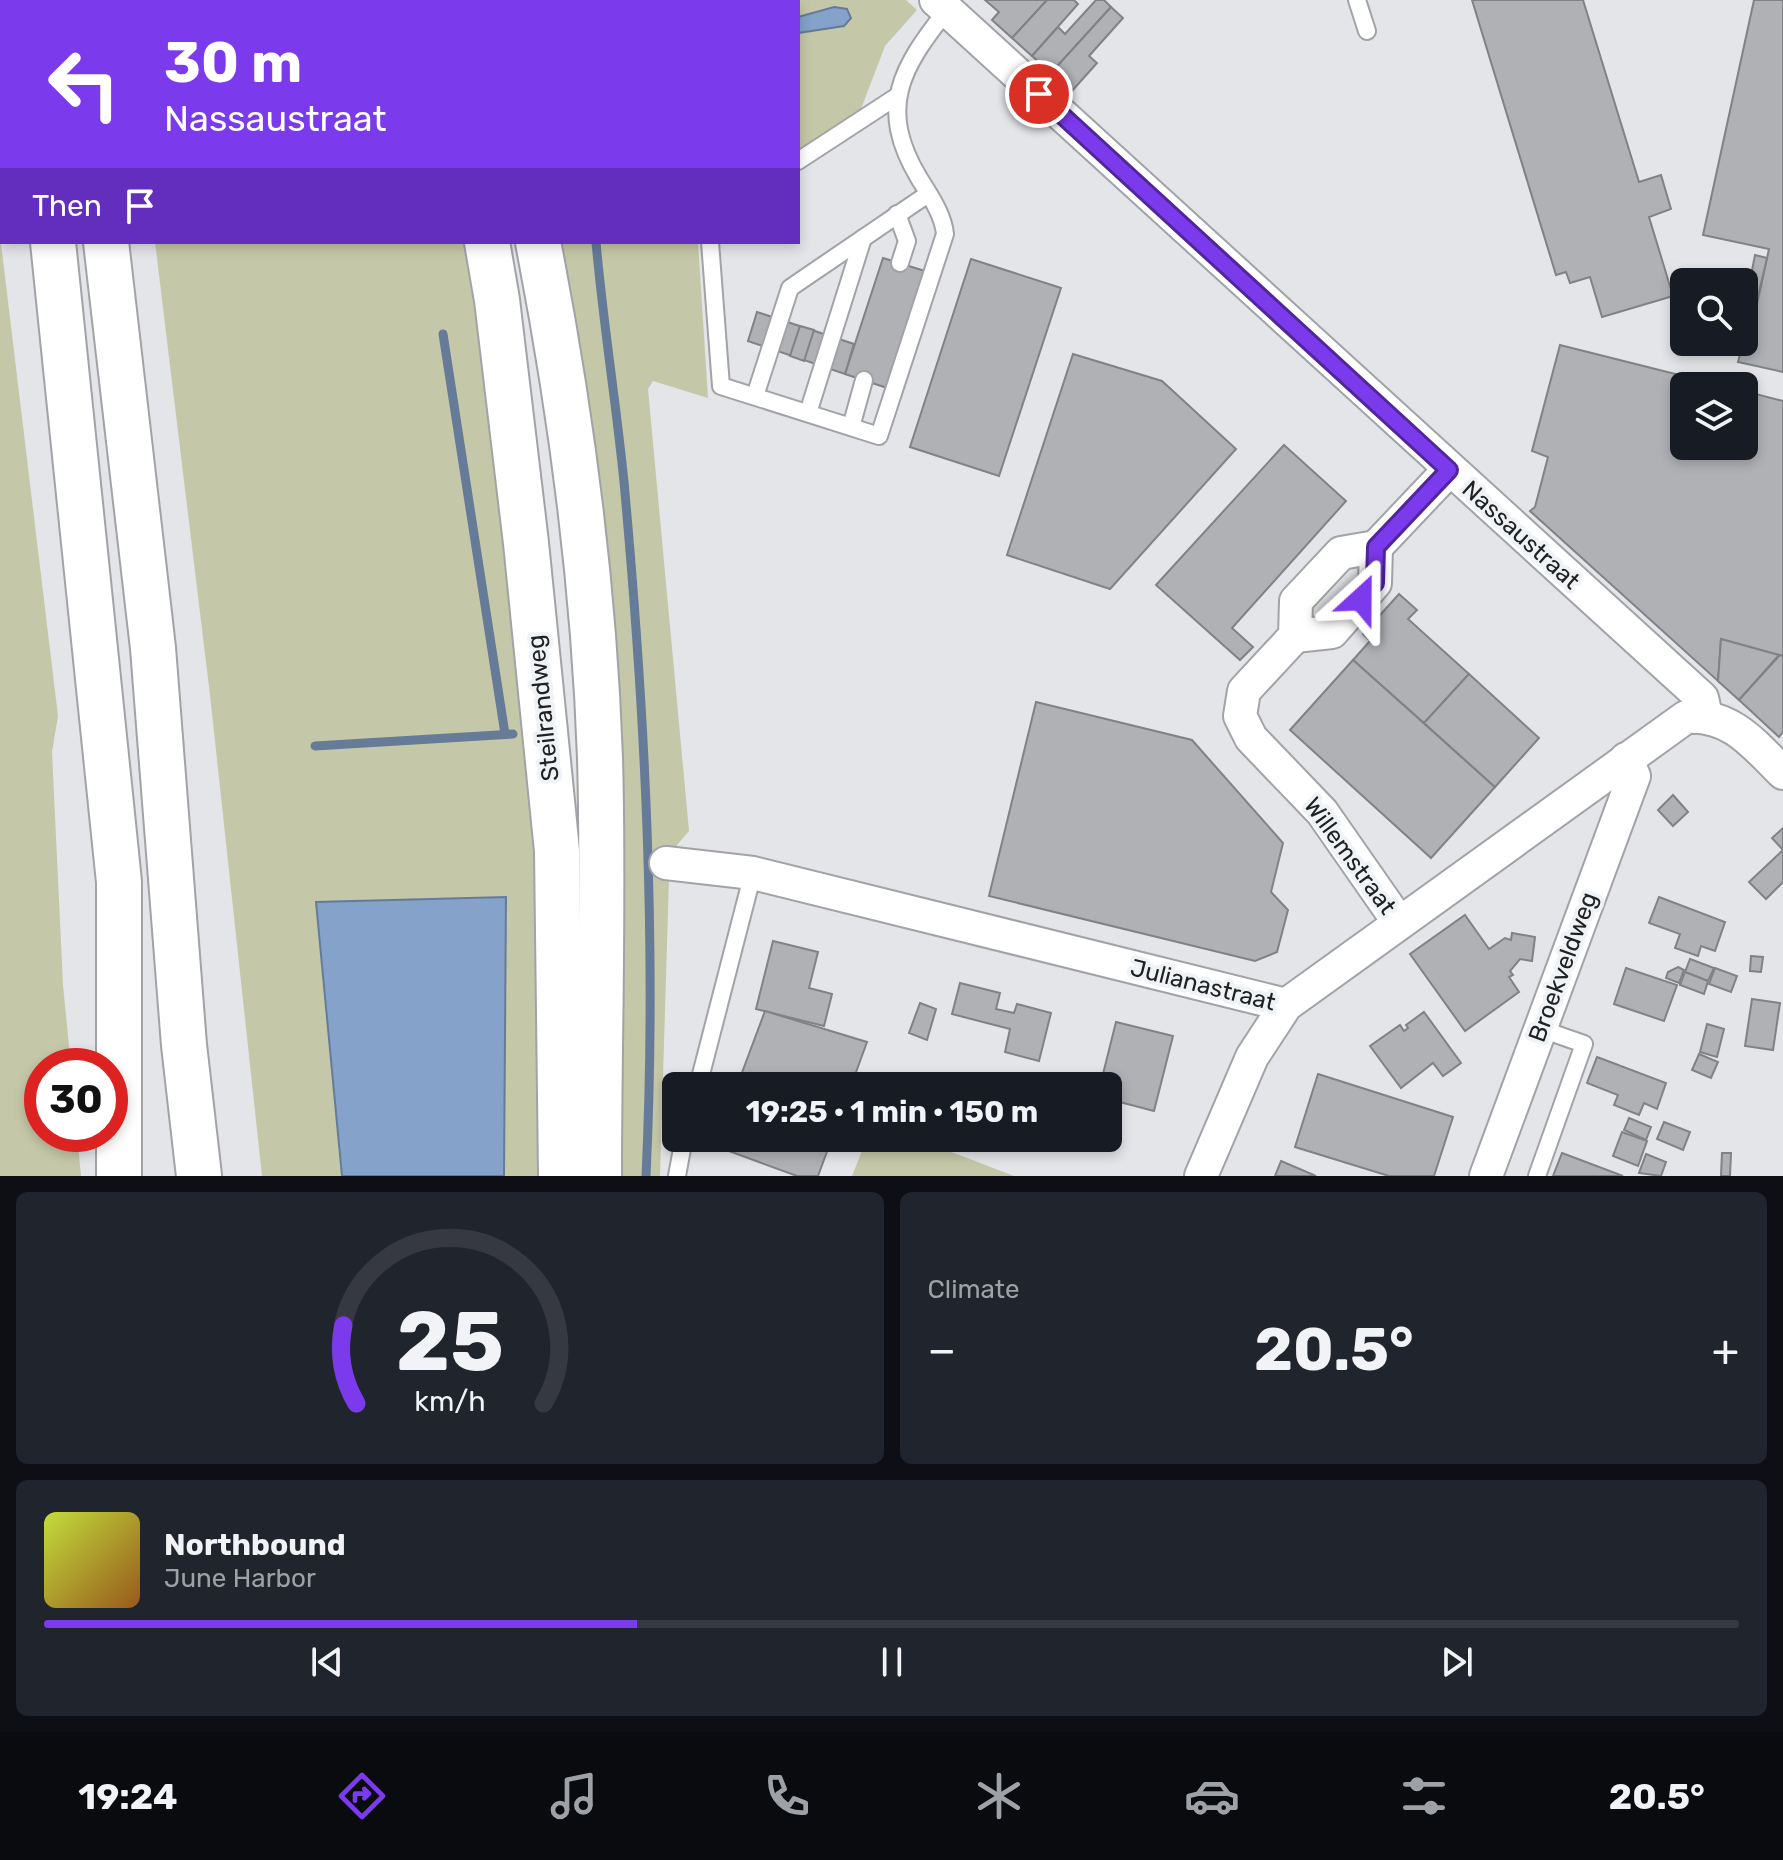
<!DOCTYPE html>
<meta charset="utf-8">
<style>
body{margin:0;font-family:Rubik,sans-serif;background:#20242c;color:#f1f3f6;height:100vh;display:flex;flex-direction:column;font-size:30px;white-space:nowrap}
*{box-sizing:border-box;margin:0}
p{font-size:26px;color:#9ea1a6}
.icon{flex:none;width:44px;height:44px;fill:none;stroke:currentColor;stroke-width:2;stroke-linecap:round;stroke-linejoin:round}
.map{position:relative;height:1176px;overflow:hidden}
.drawer{display:flex;flex-direction:column;gap:16px;padding:16px;background:#0d0f14;flex:1}
.drawer>*{flex:none}
.hud{position:absolute;left:0px;top:0px;width:800px;height:244px;box-shadow:0 4px 12px #0003;background:#7c3aed;color:#fff;overflow:hidden}
.controls{position:absolute;left:1670px;top:268px;display:grid;gap:16px}
.controls a{display:grid;place-items:center;width:88px;height:88px;border-radius:12px;background:#171b24;box-shadow:0 4px 12px #0003;font-size:40px}
.speed{position:absolute;left:24px;top:1048px;display:flex;gap:16px;font-size:40px;font-weight:700;text-align:center}
.speed>*{display:grid;place-content:center;width:104px;height:104px;border-radius:50%;background:#171b24;box-shadow:0 4px 12px #0003;line-height:1}
.speed .limit{border:12px solid #d22;background:#fff;color:#111}
.pin{position:absolute;display:grid;place-items:center;width:68px;height:68px;color:#fff;margin:-34px;border:4px solid #fff;border-radius:50%;box-shadow:0 2px 8px #0007}
.me{position:absolute;width:88px;margin:-44px;rotate:24deg;stroke-linejoin:round;filter:drop-shadow(0 0 6px #0008)}
.turn{display:flex;align-items:center;gap:28px;height:168px;padding:0 32px;font-size:36px}
.turn .icon{width:104px;height:104px;stroke-width:2.5}
.turn b{display:block;font-size:56px;line-height:68px}
.then{display:flex;align-items:center;height:76px;padding:0 32px;background:#0003;gap:16px;font-size:30px}
.big{font-size:60px;font-weight:700;line-height:1.1}
.drawer .tile{flex:1;display:flex;flex-direction:column;justify-content:center;gap:12px;min-width:0;padding:0 28px;border-radius:12px;background:#20242c}
.drawer .dial{align-items:center;gap:0}
.dial svg{height:208px;overflow:visible;fill:none;stroke:#363941;stroke-width:7;stroke-linecap:round;text-anchor:middle}
.dial text{fill:#f1f3f6;stroke:none}
.song{display:flex;align-items:center;gap:24px}
.cover{width:96px;height:96px;border-radius:12px;background:linear-gradient(135deg,hsl(70 70% 55%),hsl(30 70% 35%))}
.played{height:8px;border-radius:4px;background:linear-gradient(90deg,#7c3aed 35%,#363941 35%)}
.keys{display:flex;justify-content:space-around;direction:ltr}
.heat{display:flex;justify-content:space-between;align-items:center;font-size:44px;direction:ltr}
.drawer .tiles{flex:1;display:grid;gap:16px;grid-template-columns:1fr 1fr}
.tile:last-child{grid-column:span 2}
.trip{position:absolute;left:662px;top:1072px;width:460px;height:80px;border-radius:12px;background:#171b24;box-shadow:0 4px 12px #0003;font-weight:700;line-height:80px;text-align:center}
.tabs{display:flex;height:128px;justify-content:space-around;align-items:center;background:#090b0e;color:#9ea1a6}
.tabs .icon{width:56px;height:56px}
.tabs .selected{color:#7c3aed}
.tabs b{font-size:36px;color:#f1f3f6}
.map>svg:first-child{display:block}
</style>
<div class="map">
<svg width="1783" height="1176" viewBox="0 0 1783 1176">
<rect width="100%" height="100%" fill="#e3e5e9"/>
<g fill="#c5c8a8">
<polygon points="520,0 906,0 917,10 885,46 861,109 798,150 798,33 834,7 798,17 798,2"/>
<polygon points="0,235 58,716 52,752 63,985 71,1066 42,1066 42,1134 77,1134 81,1176 0,1176"/>
<polygon points="155,242 470,242 542,848 553,1176 504,1176 506,897 316,902 342,1176 262,1176 210,695"/>
<polygon points="558,242 698,242 708,398 653,381 648,389 689,831 666,858 669,878 660,1176 613,1176"/>
<polygon points="867,1138 915,1138 1014,1176 852,1176"/>
</g>
<g fill="#84a2ca" stroke="#667b98" stroke-width="2">
<polygon points="834,7 847,9 851,18 844,26 798,33 798,17"/>
<polygon points="506,897 504,1176 342,1176 316,902"/>
</g>
<g fill="none" stroke-linecap="round" stroke-linejoin="round">
<g stroke="#667b98" stroke-width="9">
<path d="M596 242C603 322 616 402 624 482 645 712 657 945 646 1176"/>
<polyline points="443,334 505,734"/>
<polyline points="315,746 513,734"/>
</g>
</g>
<g fill="#afb1b5" stroke="#808285" stroke-width="2">
<polygon points="985,0 1047,0 1012,38 992,20 999,12"/>
<polygon points="1047,0 1074,0 1078,4 1032,56 1012,38"/>
<polygon points="1096,0 1104,0 1111,7 1051,73 1032,56 1058,27 1065,34"/>
<polygon points="1472,0 1583,0 1639,182 1661,175 1671,209 1649,217 1673,296 1602,317 1590,277 1570,283 1566,272 1556,275"/>
<polygon points="1754,0 1783,0 1783,372 1738,362 1744,339 1749,340 1769,249 1703,235"/>
<polygon points="1111,7 1123,18 1089,56 1097,63 1071,92 1051,73"/>
<polygon points="1755,255 1767,258 1759,293 1748,291"/>
<polygon points="883,258 928,272 890,389 845,374"/>
<polygon points="971,259 1061,288 999,476 910,447"/>
<polygon points="757,312 854,344 845,374 748,341"/>
<polygon points="800,326 814,330 804,361 790,356"/>
<polygon points="1560,345 1723,386 1684,386 1684,446 1744,446 1744,391 1783,401 1783,656 1721,639 1718,681 1530,511 1535,507 1548,457 1532,451"/>
<polygon points="1073,354 1162,381 1236,449 1110,589 1007,555"/>
<polygon points="1284,445 1346,501 1232,628 1253,647 1240,660 1156,585"/>
<polygon points="1399,594 1417,610 1408,619 1469,674 1424,723 1353,660 1370,641 1363,634"/>
<polygon points="1721,639 1779,655 1739,700 1718,681"/>
<polygon points="1780,655 1783,656 1783,732 1779,737 1739,700"/>
<polygon points="1353,660 1495,787 1431,858 1290,730"/>
<polygon points="1469,674 1539,738 1495,787 1424,723"/>
<polygon points="1036,702 1192,740 1283,843 1271,892 1288,910 1277,952 1255,961 989,896"/>
<polygon points="1673,795 1688,812 1673,826 1658,810"/>
<polygon points="1783,828 1783,882 1766,899 1749,882 1783,850 1772,838"/>
<polygon points="1659,897 1725,922 1715,951 1701,946 1698,956 1675,948 1680,934 1649,923"/>
<polygon points="1465,915 1489,949 1505,938 1511,940 1512,933 1535,937 1532,961 1520,959 1510,971 1513,975 1509,977 1519,992 1465,1031 1410,954"/>
<polygon points="773,941 818,952 809,988 832,994 824,1026 756,1009"/>
<polygon points="1751,956 1763,957 1761,972 1750,971"/>
<polygon points="1690,959 1714,968 1708,981 1685,972"/>
<polygon points="1678,967 1684,970 1679,983 1666,978 1668,972"/>
<polygon points="1626,968 1677,985 1664,1021 1614,1004"/>
<polygon points="1715,968 1737,976 1731,992 1709,984"/>
<polygon points="1685,972 1708,981 1704,994 1680,985"/>
<polygon points="960,983 1000,993 996,1009 1014,1013 1017,1004 1051,1013 1039,1061 1005,1052 1010,1029 952,1014"/>
<polygon points="1752,999 1780,1003 1773,1050 1745,1046"/>
<polygon points="920,1003 936,1009 927,1040 909,1033"/>
<polygon points="765,1011 867,1042 851,1086 737,1086"/>
<polygon points="1424,1012 1461,1063 1443,1076 1433,1063 1401,1088 1370,1046 1400,1025 1404,1031 1408,1028 1406,1025"/>
<polygon points="1116,1022 1173,1036 1154,1111 1108,1099 1108,1086 1100,1086"/>
<polygon points="1707,1024 1724,1029 1717,1057 1700,1052"/>
<polygon points="1699,1054 1718,1062 1711,1078 1692,1070"/>
<polygon points="1597,1057 1666,1083 1657,1109 1644,1103 1639,1115 1614,1105 1618,1095 1587,1083"/>
<polygon points="1318,1074 1453,1117 1434,1176 1389,1176 1295,1147"/>
<polygon points="1629,1118 1651,1127 1646,1140 1624,1130"/>
<polygon points="1664,1122 1690,1132 1683,1150 1657,1139"/>
<polygon points="1622,1132 1647,1141 1638,1166 1613,1156"/>
<polygon points="718,1138 832,1138 818,1176 797,1176 715,1146"/>
<polygon points="1562,1153 1623,1176 1553,1176"/>
<polygon points="1722,1153 1731,1153 1730,1176 1721,1176"/>
<polygon points="1646,1154 1666,1162 1661,1176 1639,1173"/>
<polygon points="1281,1161 1316,1176 1275,1176"/>
</g>
<g fill="none" stroke-linecap="round" stroke-linejoin="round">
<g stroke="#a1a3a6" stroke-width="20">
<g id="service">
<polyline points="1357,0 1367,31"/>
<polyline points="798,161 896,97"/>
<polyline points="897,214 907,241 900,263"/>
<path d="M710 242 721 386 879 436 945 234C943 214 930 196 919 178 877 108 901 68 947 10"/>
<polyline points="755,396 790,288 928,194"/>
<polyline points="808,413 863,238"/>
<polyline points="851,427 864,380"/>
<polyline points="698,1086 753,873"/>
<polyline points="677,1176 684,1138"/>
<polyline points="1537,1176 1584,1044 1541,1029"/>
</g>
</g>
<g stroke="#a1a3a6" stroke-width="36">
<g id="minor">
<polyline points="936,0 1702,698 1706,716"/>
<polyline points="1295,636 1332,632 1375,583 1376,547"/>
<polyline points="666,863 753,873 1286,1005"/>
<polyline points="1398,921 1322,812 1251,738 1240,716 1244,691 1295,636 1296,601 1341,553 1376,547 1449,470"/>
<path d="M1201 1176 1252 1057 1286 1005 1686 717C1731 714 1753 743 1783 773"/>
<polyline points="1486,1176 1634,776 1626,759"/>
</g>
</g>
<g stroke="#a1a3a6" stroke-width="48">
<g id="secondary">
<polyline points="443,0 444,2"/>
<polyline points="491,0 492,2"/>
<polyline points="487,242 497,300 526,543 557,851 561,1176"/>
<path d="M538 242C571 411 594 586 600 758 604 897 599 1037 599 1176"/>
</g>
</g>
<g stroke="#a1a3a6" stroke-width="48">
<g id="motorway">
<polyline points="22,0 23,2"/>
<polyline points="76,0 76,2"/>
<polyline points="53,242 119,882 119,1176"/>
<polyline points="106,242 153,648 184,1045 199,1176"/>
</g>
</g>
<use href="#service" stroke="#fff" stroke-width="16"/>
<use href="#minor" stroke="#fff" stroke-width="32"/>
<use href="#secondary" stroke="#fff" stroke-width="44"/>
<use href="#motorway" stroke="#fff" stroke-width="44"/>
</g>
<g fill="none" stroke-linecap="round" stroke-linejoin="round">
<g stroke="#51269a" stroke-width="20">
<polyline id="route" points="1039,94 1449,470 1376,547 1375,583 1361,599"/>
</g>
<use href="#route" stroke="#7c3aed" stroke-width="14"/>
</g>
<g text-anchor="middle" dominant-baseline="central" stroke-width="8" stroke-linejoin="round" paint-order="stroke">
<g font-size="24" fill="#202122" stroke="#f0f3f6">
<text transform="translate(1521 535) rotate(42)">Nassaustraat</text>
<text transform="translate(543 708) rotate(-96)">Steilrandweg</text>
<text transform="translate(1350 856) rotate(54)">Willemstraat</text>
<text transform="translate(1563 967) rotate(-70)">Broekveldweg</text>
<text transform="translate(1203 985) rotate(14)">Julianastraat</text>
</g>
</g>
</svg>
<div class="controls">
<a><svg class="icon" aria-label="search" viewBox="0 0 24 24"><circle cx="10" cy="10" r="6"/><path d="M15 15l6 6"/></svg></a>
<a><svg class="icon" aria-label="layers" viewBox="0 0 24 24"><path d="M12 4l9 5-9 5-9-5zM3 14l9 5 9-5"/></svg></a>
</div>
<div class="speed"><div class="limit">30</div></div>
<div class="pin" style="left:1039px;top:94px;background:#d93025"><svg class="icon" aria-label="arrive" viewBox="0 0 24 24"><path d="M6 21V4h12l-3 4 3 4H6"/></svg></div>
<svg class="me" style="left:1361px;top:599px" viewBox="-20 -20 40 40"><path d="M0-17L14 15 0 8-14 15z" fill="#7c3aed" stroke="#fff" stroke-width="4"/></svg>
<div class="trip">19:25 · 1 min · 150 m</div>
<div class="hud">
<div class="turn"><svg class="icon" aria-label="left" viewBox="0 0 24 24"><path d="M17 20v-9H6M10 6l-5 5 5 5"/></svg><div><b>30 m</b>Nassaustraat</div></div>
<div class="then">Then<svg class="icon" aria-label="arrive" viewBox="0 0 24 24"><path d="M6 21V4h12l-3 4 3 4H6"/></svg></div>
</div>
</div>
<section class="drawer">
<div class="tiles">
<div class="tile dial"><svg viewBox="0 0 100 80">
<path d="M14 69A42 42 0 1 1 86 69"/>
<path d="M14 69A42 42 0 0 1 9 39" stroke="#7c3aed"/>
<text x="50" y="56" font-size="32" font-weight="700">25</text>
<text x="50" y="72" font-size="11">km/h</text>
</svg></div>
<div class="tile"><p>Climate</p>
<div class="heat"><a>−</a><b class="big">20.5°</b><a>+</a></div>
</div>
<div class="tile">
<div class="song"><i class="cover"></i><div><b>Northbound</b><p>June Harbor</p></div></div>
<div class="played"></div>
<div class="keys"><svg class="icon" aria-label="previous" viewBox="0 0 24 24"><path d="M18 5L8 12l10 7zM5 5v14"/></svg><svg class="icon" aria-label="pause" viewBox="0 0 24 24"><path d="M8 5v14M16 5v14"/></svg><svg class="icon" aria-label="next" viewBox="0 0 24 24"><path d="M6 5l10 7-10 7zM19 5v14"/></svg></div>
</div>
</div>
</section>
<nav class="tabs">
<b>19:24</b>
<svg class="icon selected" aria-label="directions" viewBox="0 0 24 24"><path d="M12 3l9 9-9 9-9-9zM9 14v-3h6M13 9l2 2-2 2"/></svg>
<svg class="icon" aria-label="music" viewBox="0 0 24 24"><path d="M9 18V5l10-2v13"/><circle cx="6" cy="18" r="3"/><circle cx="16" cy="16" r="3"/></svg>
<svg class="icon" aria-label="phone" viewBox="0 0 24 24"><path d="M5 4h4l2 5-3 2q2 4 5 5l2-3 5 2v4C11 20 4 13 5 4z"/></svg>
<svg class="icon" aria-label="climate" viewBox="0 0 24 24"><path d="M12 3v18M4 7l16 10M4 17L20 7"/></svg>
<svg class="icon" aria-label="car" viewBox="0 0 24 24"><path d="M5 17H2v-5l4-1 3-4h7l3 4 3 1v5h-3M9 17h6M6 11h13"/><circle cx="7" cy="17" r="2"/><circle cx="17" cy="17" r="2"/></svg>
<svg class="icon" aria-label="filters" viewBox="0 0 24 24"><path d="M4 7h16M4 17h16"/><circle cx="9" cy="7" r="2"/><circle cx="15" cy="17" r="2"/></svg>
<b>20.5°</b>
</nav>
